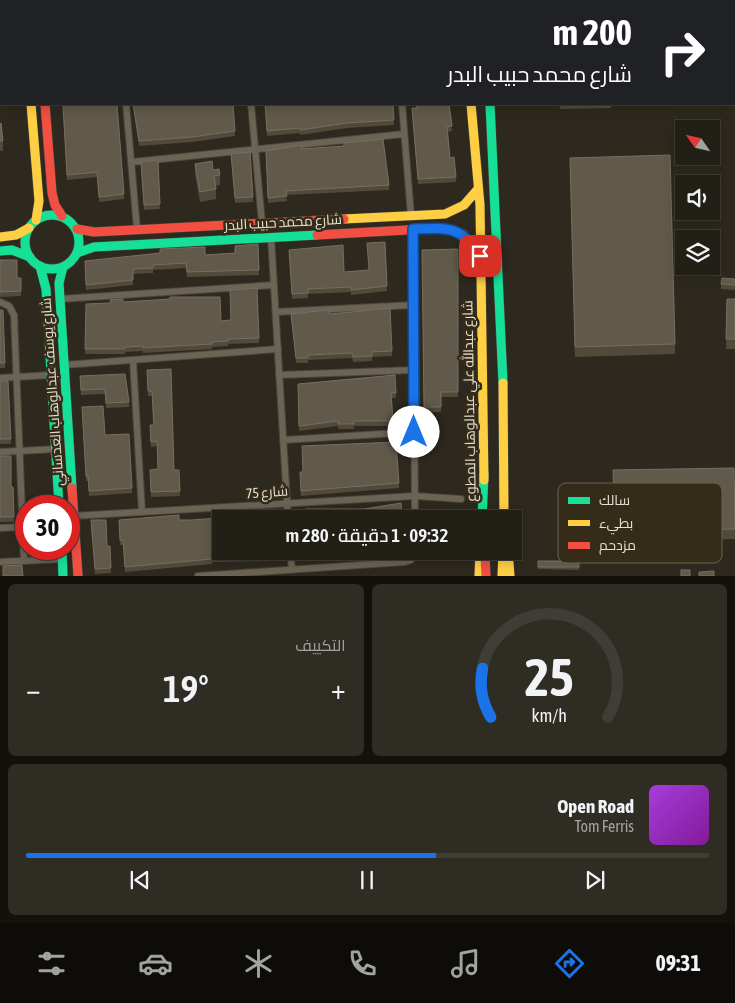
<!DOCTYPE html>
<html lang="ar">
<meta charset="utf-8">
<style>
body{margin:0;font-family:"Asap Condensed",Cairo,sans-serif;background:#2e2c23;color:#f1f3f6;direction:rtl;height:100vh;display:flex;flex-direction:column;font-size:19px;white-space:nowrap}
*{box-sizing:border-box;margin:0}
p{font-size:16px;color:#a2a2a1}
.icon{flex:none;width:28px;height:28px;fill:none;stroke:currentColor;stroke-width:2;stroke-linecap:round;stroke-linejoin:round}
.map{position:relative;height:576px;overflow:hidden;direction:ltr}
.drawer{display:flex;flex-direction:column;gap:8px;padding:8px;background:#13110c;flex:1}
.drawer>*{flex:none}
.banner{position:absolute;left:0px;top:0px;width:735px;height:105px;box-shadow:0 2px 12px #0003,0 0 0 1px #3f3d35;direction:rtl;background:#202124;color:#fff;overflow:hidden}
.needle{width:32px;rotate:304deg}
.tools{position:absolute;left:675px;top:120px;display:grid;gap:10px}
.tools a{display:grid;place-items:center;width:45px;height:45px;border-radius:0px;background:#221f16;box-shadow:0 2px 12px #0003,0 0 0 1px #3f3d35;font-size:25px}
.speed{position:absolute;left:15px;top:495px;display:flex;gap:10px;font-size:25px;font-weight:700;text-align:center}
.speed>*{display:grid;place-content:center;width:65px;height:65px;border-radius:50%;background:#221f16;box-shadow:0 2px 12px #0003,0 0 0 1px #3f3d35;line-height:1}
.speed .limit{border:8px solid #d22;background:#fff;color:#111}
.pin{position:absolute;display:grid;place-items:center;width:42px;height:42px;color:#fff;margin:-21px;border-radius:10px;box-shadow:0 2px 8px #0006}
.me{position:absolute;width:55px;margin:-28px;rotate:0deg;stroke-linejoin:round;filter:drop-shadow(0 0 4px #0008)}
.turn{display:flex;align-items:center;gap:18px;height:105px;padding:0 20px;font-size:22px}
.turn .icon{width:65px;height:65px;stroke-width:2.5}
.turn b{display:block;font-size:35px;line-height:42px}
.big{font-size:38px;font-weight:600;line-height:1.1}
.drawer .widget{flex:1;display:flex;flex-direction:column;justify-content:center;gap:8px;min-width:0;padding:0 18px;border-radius:8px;background:#2e2c23}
.drawer .dial{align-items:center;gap:0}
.dial svg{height:130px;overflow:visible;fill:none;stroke:#3f3d35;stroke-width:7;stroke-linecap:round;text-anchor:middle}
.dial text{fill:#f1f3f6;stroke:none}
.song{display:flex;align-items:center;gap:15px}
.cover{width:60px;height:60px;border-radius:8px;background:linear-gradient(135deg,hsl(280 70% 55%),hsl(290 70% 35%))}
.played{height:5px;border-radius:2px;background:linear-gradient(90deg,#1a73e8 60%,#3f3d35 60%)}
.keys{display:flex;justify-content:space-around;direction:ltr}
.heat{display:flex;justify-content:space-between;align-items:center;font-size:28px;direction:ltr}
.drawer .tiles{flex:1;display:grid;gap:8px;grid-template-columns:1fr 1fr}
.widget:last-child{grid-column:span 2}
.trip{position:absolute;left:212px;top:510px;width:310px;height:50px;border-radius:0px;background:#221f16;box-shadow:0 2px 12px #0003,0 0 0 1px #3f3d35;font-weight:600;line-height:50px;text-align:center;direction:rtl}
.tabs{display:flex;height:80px;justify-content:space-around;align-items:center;background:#0e0c09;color:#a2a2a1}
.tabs .icon{width:35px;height:35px}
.tabs .on{color:#1a73e8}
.tabs b{font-size:22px;color:#f1f3f6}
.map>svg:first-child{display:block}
</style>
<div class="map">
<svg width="735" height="576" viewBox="0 0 735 576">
<rect width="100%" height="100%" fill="#2e291e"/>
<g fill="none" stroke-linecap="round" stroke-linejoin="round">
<g stroke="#4a453d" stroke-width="8">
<g id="street">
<polyline points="116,0 116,1"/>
<polyline points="209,0 209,1"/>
<polyline points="241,0 242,1"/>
<polyline points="393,0 393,1"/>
<polyline points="126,104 137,229"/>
<polyline points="251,104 262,223"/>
<polyline points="402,104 411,216"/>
<polyline points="132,162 404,134"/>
<polyline points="413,229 415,519"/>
<polyline points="271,237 288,519"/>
<polyline points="60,299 274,285"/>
<polyline points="0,302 9,306 14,315 24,561"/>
<polyline points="276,312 413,305"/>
<polyline points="133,360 142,512"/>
<polyline points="64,365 278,349"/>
<polyline points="279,375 414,370"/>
<polyline points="0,378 51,375"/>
<polyline points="283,440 414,432"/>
<polyline points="0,452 56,449"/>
<polyline points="73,516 415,496 461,499"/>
<polyline points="0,528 22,527"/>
<polyline points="290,551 292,569"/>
<polyline points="0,562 62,559"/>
<polyline points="198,576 404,562 411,560 415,551"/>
</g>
</g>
<g stroke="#4a453d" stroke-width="10">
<g id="fast">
<polyline points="21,0 22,1"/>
<polyline points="490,104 503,383"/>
<circle cx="52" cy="242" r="27"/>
<polyline points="0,251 12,250 30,257"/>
<polyline points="77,253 94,247 317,235"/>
<polyline points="40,266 46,289 59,506"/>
<polyline points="63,267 59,283 72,488"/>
<polyline points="482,519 484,474"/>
<polyline points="62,549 63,576"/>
</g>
</g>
<g stroke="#4a453d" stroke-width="10">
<g id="slow">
<polyline points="461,0 461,1"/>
<polyline points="31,104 39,201 36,220"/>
<polyline points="471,104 480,205 484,480"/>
<polyline points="344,219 445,214 464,205 478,189"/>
<polyline points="0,237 16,235 29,228"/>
<polyline points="503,383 504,519"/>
<polyline points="505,516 505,519"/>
<polyline points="508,551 510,576"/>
<polyline points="479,576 480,551"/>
<polyline points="502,576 503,552"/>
</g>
</g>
<g stroke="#4a453d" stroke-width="10">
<g id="jam">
<polyline points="36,0 36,1"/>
<polyline points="481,0 481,1"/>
<polyline points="45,104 52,193 55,205 62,216"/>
<polyline points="77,229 94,232 344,219"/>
<polyline points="317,235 443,228 463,234 480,256"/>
<polyline points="72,488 78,576"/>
<polyline points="485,557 486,576"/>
</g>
</g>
<use href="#street" stroke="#6b6354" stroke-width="6"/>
<use href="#fast" stroke="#16e098" stroke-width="9"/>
<use href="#slow" stroke="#ffcf43" stroke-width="9"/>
<use href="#jam" stroke="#f24e42" stroke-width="9"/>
</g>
<g fill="#514a3a">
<rect x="216" y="0" width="20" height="1"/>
<polygon points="640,0 666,0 658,1 640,1"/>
<rect x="0" y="46" width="1" height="37"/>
<polygon points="133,104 233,104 235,136 192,142 139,146"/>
<polygon points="265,104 393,104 394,125 347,128 300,135 300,133 267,136"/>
<polygon points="416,104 449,104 452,131 448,132 450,158 456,177 456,182 418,184 412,113 412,108 416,108"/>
<polygon points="559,104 611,104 611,108 560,109"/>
<polygon points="63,110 124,194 124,199 99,202 97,177 67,180"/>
<polygon points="0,124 3,141 3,151 0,151"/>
<polygon points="302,149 389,185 389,190 286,195 287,201 268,203 266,151"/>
<polygon points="231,154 253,197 253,202 235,203"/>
<polygon points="158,160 160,209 144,210 141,167"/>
<polygon points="195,164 213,170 220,175 220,185 216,186 216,199 200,202 195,174"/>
<polygon points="570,168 675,344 675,354 575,357"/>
<polygon points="385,242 387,291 351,295 351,292 308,294 308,298 292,299 289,250 344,272 369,270"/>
<polygon points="258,244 259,275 187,277 186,268 153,270 153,273 133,274 133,285 86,290 85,261 235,253"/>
<polygon points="458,249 458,397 441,397 441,412 424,412 422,250"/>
<polygon points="0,260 17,278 21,278 21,296 0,297"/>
<polygon points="735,279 735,290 721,289 721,284"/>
<polygon points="257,288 259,343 228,344 228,346 212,347 212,349 143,353 143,351 125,352 125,354 85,354 86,304 123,302 221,321 231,320"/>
<polygon points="727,299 735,299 735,349 726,349"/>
<polygon points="0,310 5,363 5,368 0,368"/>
<polygon points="291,314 329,314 392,351 392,356 372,357 372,361 353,362 352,358 308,360 308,363 296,363"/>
<polygon points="147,370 174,470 179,470 180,496 151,497 150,470 158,469 157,446 151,447 150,425 153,425 152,396 148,396"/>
<polygon points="395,375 396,398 392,398 393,426 354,426 354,429 338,429 338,426 299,431 298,384"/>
<polygon points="80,376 129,402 129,407 106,408 105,394 81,395"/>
<polygon points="0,381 8,381 11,444 0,444"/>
<polygon points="82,412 105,435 132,488 132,493 89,496 88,481 86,481"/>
<polygon points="0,456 11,487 13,487 14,522 0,522"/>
<polygon points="734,468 735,539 615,542 613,470"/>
<polygon points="300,472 399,483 399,488 301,496"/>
<polygon points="221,519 273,551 273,561 212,562 212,564 125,572 123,545 120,545 119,520 192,520"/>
<polygon points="91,525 107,546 110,546 111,573 95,574"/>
<polygon points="307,551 403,551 403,556 362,556 308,560"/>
<polygon points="538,561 579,561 579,570 538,569"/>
</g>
<g fill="#615a4a" stroke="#766f60">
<polygon points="51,0 107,0 108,1 51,1"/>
<rect x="128" y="0" width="6" height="1"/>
<polygon points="142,0 201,0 201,1 137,1"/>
<rect x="409" y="0" width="24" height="1"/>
<rect x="563" y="0" width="32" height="1"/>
<rect x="0" y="46" width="1" height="29"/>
<polygon points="77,104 117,104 124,194 99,197 97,172 67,175 63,105"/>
<polygon points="133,104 233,104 235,131 192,137 139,141"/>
<polygon points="265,104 393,104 394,120 347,123 300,130 300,128 267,131"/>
<polygon points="416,104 449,104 452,126 447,127 450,158 454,157 456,177 418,179 412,108 417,108"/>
<polygon points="1,123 3,141 0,141 0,124"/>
<polygon points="383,139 389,185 286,191 287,196 268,198 266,151 302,145 302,149 344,146 344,143"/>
<polygon points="250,152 253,197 235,198 231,154"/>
<polygon points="670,155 675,344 575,347 570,158"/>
<polygon points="158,160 160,204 144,205 141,162"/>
<polygon points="212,161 213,170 219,169 220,175 214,176 216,189 200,192 195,164"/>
<polygon points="385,242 387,286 351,290 351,287 308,289 308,293 292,294 289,250 343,245 344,272 369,270 367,243"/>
<polygon points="258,244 259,270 187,272 186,263 153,265 153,268 133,269 133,280 86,285 85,261 160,253 160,249 205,247 205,255 235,253 235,246"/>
<polygon points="458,249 458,392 441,392 441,407 424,407 422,250"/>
<polygon points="0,260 17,260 17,278 21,278 21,291 0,292"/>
<polygon points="722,278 735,279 735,285 721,284"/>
<polygon points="257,288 259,338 228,339 228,341 212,342 212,344 143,348 143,346 125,347 125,349 85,349 86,304 111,303 110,300 123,299 123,302 170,299 170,297 220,297 221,321 231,320 230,290"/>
<polygon points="727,299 735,299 735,339 726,339"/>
<polygon points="390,308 392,351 372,352 372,356 353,357 352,353 308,355 308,358 296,358 291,314 328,310 329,314 352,312"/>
<polygon points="0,310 3,310 5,363 0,363"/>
<polygon points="171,369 174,470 179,470 180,491 151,492 150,470 158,469 157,441 151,442 150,425 154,425 152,391 148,391 147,370"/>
<polygon points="125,374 129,402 106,403 105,389 81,390 80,376"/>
<polygon points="395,375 396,393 391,393 393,421 354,421 354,424 338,424 338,421 299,426 298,384"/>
<polygon points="0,381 8,381 11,439 0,439"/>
<polygon points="103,406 105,435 129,434 132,488 89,491 88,476 86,476 82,407"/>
<polygon points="396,442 399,483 301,491 300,472 303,472 302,446"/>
<polygon points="0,456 11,456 11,487 13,487 14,517 0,517"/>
<polygon points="734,468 735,529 615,532 613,470"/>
<polygon points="401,503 402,519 305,519 305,509 364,509"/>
<polygon points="179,515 179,520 192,520 257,515 257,519 221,519 221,551 273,551 273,556 212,557 212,559 125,567 123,540 120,540 119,520"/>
<polygon points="91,520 106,520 107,546 110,546 111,568 95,569"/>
<polygon points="308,551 357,551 308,555"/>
<rect x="538" y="561" width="41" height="6"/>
<polygon points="22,565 23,576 3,576 3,566"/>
<rect x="681" y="570" width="9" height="6"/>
<polygon points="714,571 714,576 699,576 699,572"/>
</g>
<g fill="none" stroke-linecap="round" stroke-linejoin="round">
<g stroke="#114b97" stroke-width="12">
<path id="route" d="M414 432 413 229C447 228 461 225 480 256"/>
</g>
<use href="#route" stroke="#1a73e8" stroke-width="9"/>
</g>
<g text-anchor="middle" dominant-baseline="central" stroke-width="5" stroke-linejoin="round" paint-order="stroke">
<g font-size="14" fill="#e5e0d4" stroke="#342c18">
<text transform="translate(283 222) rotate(-3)">شارع محمد حبيب البدر</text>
<text transform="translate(52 392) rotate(-94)">شارع يوسف عبدالوهاب العدساني</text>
<text transform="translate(469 401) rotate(-91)">شارع عبدالله علي عبدالوهاب المطوع</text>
<text transform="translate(267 492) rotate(-4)">شارع 75</text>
</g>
</g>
<rect x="558" y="483" width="164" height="80" rx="8" fill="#342c18" stroke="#696250" stroke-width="1"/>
<rect x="568" y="497" width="22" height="7" fill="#16e098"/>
<rect x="568" y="520" width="22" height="6" fill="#ffcf43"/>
<rect x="568" y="542" width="22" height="7" fill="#f24e42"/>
<g font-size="14" fill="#e5e0d4">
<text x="599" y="505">سالك</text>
<text x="599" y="528">بطيء</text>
<text x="599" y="550">مزدحم</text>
</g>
</svg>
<div class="tools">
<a><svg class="needle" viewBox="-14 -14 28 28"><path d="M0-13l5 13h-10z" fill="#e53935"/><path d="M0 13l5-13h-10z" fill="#a2a2a1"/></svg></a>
<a><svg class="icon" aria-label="sound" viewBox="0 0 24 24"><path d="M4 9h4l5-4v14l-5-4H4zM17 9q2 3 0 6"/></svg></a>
<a><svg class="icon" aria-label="layers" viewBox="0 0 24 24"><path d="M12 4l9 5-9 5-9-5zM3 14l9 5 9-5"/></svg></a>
</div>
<div class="speed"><div class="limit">30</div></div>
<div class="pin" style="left:480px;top:256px;background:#d93025"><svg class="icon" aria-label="arrive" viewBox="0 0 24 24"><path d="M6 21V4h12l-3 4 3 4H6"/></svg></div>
<svg class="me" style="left:414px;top:432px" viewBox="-20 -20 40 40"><circle r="19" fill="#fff"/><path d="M0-13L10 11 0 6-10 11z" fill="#1a73e8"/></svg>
<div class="trip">09:32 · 1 دقيقة · 280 m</div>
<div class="banner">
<div class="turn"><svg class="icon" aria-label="right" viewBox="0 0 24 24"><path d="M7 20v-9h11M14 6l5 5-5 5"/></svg><div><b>200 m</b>شارع محمد حبيب البدر</div></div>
</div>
</div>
<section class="drawer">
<div class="tiles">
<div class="widget dial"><svg viewBox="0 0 100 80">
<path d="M14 69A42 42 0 1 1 86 69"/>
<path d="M14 69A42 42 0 0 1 9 39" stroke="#1a73e8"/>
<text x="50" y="56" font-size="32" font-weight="700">25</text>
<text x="50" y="72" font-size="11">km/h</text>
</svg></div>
<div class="widget"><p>التكييف</p>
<div class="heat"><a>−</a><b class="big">19°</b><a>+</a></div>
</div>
<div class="widget">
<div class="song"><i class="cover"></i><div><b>Open Road</b><p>Tom Ferris</p></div></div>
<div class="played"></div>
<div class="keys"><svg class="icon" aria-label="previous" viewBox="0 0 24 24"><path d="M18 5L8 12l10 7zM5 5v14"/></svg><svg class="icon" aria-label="pause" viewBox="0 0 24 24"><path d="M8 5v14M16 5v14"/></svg><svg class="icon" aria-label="next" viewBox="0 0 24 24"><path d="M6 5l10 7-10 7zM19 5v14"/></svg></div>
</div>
</div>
</section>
<nav class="tabs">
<b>09:31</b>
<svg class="icon on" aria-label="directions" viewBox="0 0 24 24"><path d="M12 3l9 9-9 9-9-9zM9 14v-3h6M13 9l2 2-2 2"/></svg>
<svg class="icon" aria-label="music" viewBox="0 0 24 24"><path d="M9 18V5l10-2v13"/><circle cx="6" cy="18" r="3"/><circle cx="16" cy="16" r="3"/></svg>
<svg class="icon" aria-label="phone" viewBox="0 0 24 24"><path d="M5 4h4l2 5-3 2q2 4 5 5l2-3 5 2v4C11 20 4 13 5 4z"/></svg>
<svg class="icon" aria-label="climate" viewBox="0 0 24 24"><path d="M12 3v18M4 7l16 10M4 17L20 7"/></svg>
<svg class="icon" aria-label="car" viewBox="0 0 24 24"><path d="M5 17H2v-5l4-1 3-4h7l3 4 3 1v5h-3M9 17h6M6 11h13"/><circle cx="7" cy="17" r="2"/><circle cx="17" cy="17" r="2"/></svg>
<svg class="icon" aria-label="filters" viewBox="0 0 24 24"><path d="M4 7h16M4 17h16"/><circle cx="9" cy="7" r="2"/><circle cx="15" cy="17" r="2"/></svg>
</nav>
